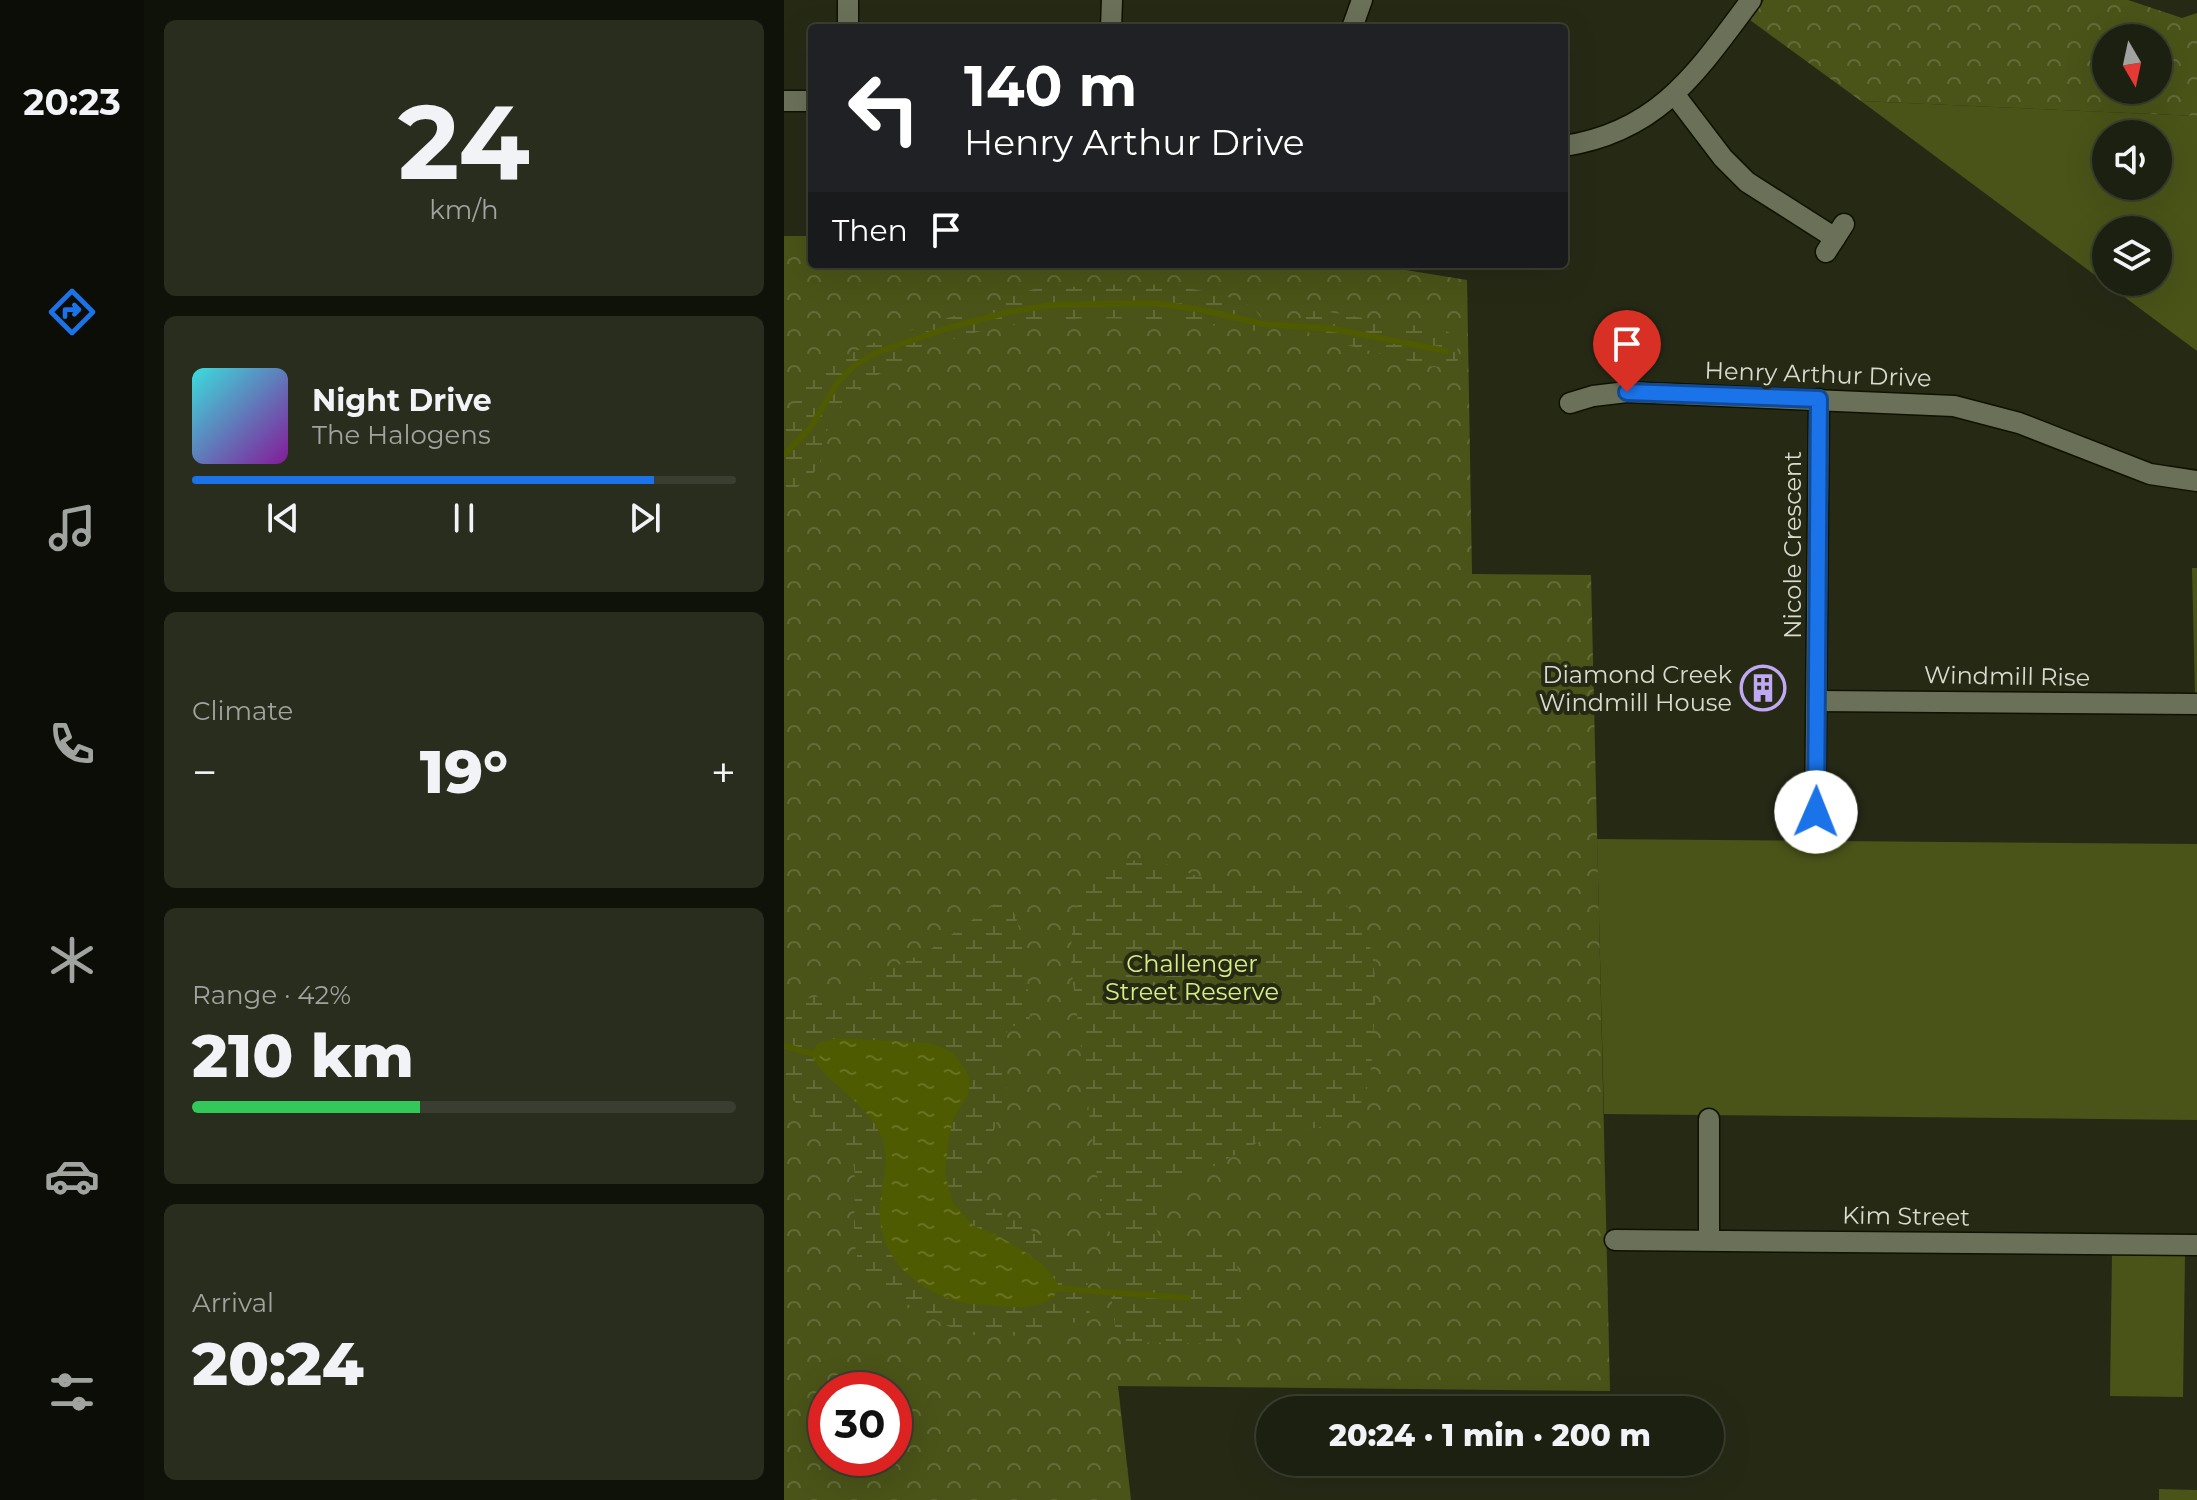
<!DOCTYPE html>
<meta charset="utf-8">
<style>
body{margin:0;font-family:Montserrat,sans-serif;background:#292d1e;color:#f1f3f6;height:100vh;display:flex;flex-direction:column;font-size:30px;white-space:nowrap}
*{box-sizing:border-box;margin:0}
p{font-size:26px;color:#a0a39f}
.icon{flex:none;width:44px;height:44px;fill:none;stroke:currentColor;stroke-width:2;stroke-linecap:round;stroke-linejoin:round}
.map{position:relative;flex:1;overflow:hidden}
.drawer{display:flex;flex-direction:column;gap:20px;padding:20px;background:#0f1209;width:640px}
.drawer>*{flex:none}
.banner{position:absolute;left:24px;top:24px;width:760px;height:244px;border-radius:8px;box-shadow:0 8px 32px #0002,0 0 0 2px #3a3e30;background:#202124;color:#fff;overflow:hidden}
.needle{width:52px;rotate:171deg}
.controls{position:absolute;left:1308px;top:24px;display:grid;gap:16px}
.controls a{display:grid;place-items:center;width:80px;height:80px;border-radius:50%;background:#1c2010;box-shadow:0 8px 32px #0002,0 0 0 2px #3a3e30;font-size:40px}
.speed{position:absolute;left:24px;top:1372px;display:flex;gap:16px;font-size:40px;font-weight:700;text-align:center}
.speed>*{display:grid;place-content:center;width:104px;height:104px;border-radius:50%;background:#1c2010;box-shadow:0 8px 32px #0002,0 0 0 2px #3a3e30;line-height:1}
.speed .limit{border:12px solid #d22;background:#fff;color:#111}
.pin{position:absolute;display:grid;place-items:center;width:68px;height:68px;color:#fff;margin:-82px -34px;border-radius:50% 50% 50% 0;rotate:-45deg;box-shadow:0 0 8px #0007}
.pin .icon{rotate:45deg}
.me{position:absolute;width:88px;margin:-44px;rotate:1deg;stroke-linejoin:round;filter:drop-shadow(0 0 6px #0008)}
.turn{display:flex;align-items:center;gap:28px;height:168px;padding:0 24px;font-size:36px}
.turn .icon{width:104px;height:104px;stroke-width:2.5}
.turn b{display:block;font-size:56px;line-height:68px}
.then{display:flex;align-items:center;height:76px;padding:0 24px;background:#0003;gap:16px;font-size:30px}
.big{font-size:60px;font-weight:800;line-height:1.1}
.drawer .tile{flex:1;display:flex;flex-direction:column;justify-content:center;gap:12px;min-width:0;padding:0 28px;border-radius:12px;background:#292d1e}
.drawer .dial{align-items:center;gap:0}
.dial b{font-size:104px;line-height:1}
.song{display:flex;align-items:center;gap:24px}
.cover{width:96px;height:96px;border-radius:12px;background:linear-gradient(135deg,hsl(180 70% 55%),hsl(290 70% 35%))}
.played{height:8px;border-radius:4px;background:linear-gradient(90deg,#1a73e8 85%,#3a3e30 85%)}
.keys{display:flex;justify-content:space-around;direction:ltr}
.heat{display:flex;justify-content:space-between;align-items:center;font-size:44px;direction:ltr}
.charge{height:12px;border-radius:6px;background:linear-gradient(90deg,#34c759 42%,#3a3e30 0)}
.trip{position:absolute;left:472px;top:1396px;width:468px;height:80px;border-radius:40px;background:#1c2010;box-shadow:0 8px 32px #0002,0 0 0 2px #3a3e30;font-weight:800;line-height:80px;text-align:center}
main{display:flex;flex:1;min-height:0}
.dock{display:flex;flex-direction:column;width:144px;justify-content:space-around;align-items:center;background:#0b0d06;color:#a0a39f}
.dock .icon{width:56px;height:56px}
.dock .selected{color:#1a73e8}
.dock b{font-size:36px;color:#f1f3f6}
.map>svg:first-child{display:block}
</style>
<main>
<nav class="dock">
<b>20:23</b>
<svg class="icon selected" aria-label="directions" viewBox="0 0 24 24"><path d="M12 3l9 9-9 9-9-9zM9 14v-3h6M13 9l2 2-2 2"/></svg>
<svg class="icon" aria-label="music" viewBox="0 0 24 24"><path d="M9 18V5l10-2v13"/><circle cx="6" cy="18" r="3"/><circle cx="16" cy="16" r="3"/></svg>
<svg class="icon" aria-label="phone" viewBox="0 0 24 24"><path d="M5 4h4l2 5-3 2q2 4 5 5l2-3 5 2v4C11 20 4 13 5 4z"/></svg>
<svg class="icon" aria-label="climate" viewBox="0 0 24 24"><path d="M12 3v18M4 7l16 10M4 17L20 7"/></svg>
<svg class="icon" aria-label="car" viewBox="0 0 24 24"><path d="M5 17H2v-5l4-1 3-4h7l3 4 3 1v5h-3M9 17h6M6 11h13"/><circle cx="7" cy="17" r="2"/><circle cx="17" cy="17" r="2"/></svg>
<svg class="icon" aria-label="filters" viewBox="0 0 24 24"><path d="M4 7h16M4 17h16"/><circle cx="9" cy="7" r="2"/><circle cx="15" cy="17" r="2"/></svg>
</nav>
<section class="drawer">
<div class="tile dial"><b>24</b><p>km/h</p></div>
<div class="tile">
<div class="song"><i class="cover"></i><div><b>Night Drive</b><p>The Halogens</p></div></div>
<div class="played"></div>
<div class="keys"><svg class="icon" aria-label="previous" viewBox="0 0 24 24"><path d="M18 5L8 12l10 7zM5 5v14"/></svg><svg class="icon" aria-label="pause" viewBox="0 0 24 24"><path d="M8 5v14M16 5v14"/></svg><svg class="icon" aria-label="next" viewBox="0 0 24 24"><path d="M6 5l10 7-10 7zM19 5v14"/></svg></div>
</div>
<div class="tile"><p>Climate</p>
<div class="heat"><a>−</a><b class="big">19°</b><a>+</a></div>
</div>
<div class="tile"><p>Range · 42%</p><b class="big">210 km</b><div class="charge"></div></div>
<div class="tile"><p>Arrival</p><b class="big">20:24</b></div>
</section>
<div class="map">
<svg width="1413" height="1500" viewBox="0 0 1413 1500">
<defs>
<pattern id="forest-crowns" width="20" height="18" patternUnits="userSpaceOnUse" patternTransform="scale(2)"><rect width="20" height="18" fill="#4a5418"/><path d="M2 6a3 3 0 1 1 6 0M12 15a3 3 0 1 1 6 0" fill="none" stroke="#636c38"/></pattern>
<pattern id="wetland-marsh" width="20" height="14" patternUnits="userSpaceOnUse" patternTransform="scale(2)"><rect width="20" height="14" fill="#4a5418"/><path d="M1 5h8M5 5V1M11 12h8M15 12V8" fill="none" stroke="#636c38"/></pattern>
<pattern id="water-ripples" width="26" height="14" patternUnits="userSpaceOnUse" patternTransform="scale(2)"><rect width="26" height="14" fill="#4e5b00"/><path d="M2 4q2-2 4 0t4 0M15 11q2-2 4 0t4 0" fill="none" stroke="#677224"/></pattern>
</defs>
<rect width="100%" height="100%" fill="#262a15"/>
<g fill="#4a5418" fill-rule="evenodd">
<path d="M1077 101 1413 116V351ZM1322 134H1374V186H1322ZM1322 230H1374V282H1322Z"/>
<polygon points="1408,568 1413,568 1413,695 1411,695"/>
<polygon points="813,839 1413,844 1413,1120 820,1114"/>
<polygon points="1328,1255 1401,1256 1399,1397 1326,1396"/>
<polygon points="1375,1489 1413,1490 1413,1500 1375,1500"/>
</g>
<g fill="url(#forest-crowns)" fill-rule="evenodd">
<path d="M980 0H1344L1398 18 1413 13V116L1077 101 966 20ZM1322 38H1374V90H1322Z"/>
<path d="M0 236H28V264H585L683 280 688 574 807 575 826 1391 334 1386 347 1500H0ZM42 1390H110V1458H42Z"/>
</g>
<g fill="url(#wetland-marsh)">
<path d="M356 283C381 286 487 292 478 329L472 331C339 312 165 300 60 403 24 439 59 468 0 494V422L15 393 33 372 57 358 89 343 250 289Z"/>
<path d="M534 310 612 324 652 327 666 333 673 341 674 360C666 368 656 367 645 366L528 336 517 324 518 317 522 313Z"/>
<path d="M362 859C390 864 415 880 443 884 481 890 521 876 555 900 599 930 592 995 589 1041 587 1065 588 1097 567 1114 543 1132 513 1127 486 1136L387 1189C377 1199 372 1208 372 1223 373 1258 417 1245 441 1247 463 1267 456 1305 456 1333L452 1341 444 1344 338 1342 332 1334 324 1271 331 1249 316 1201 288 974C285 913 291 865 362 859Z"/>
<path d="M214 902H223C240 917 244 990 246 1015L244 1021 224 1028C217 1045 225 1066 223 1084 218 1122 186 1171 203 1205L302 1261 306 1319C274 1325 226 1342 194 1336 160 1330 119 1300 87 1282 57 1251 78 1196 68 1157L0 1091V1003L57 992 144 951Z"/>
</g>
<path fill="url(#water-ripples)" d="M53 1038 146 1043 168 1052 182 1070 186 1081 184 1094 169 1120 164 1142 161 1175 169 1203 190 1226 216 1237 246 1255 263 1269 274 1284 270 1297C247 1310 231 1308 206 1305 196 1304 185 1304 175 1302 136 1292 99 1261 96 1220 93 1191 109 1163 97 1136 83 1101 42 1085 26 1053L35 1043Z"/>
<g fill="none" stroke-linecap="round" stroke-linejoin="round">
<g stroke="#4e5b00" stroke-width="6">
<polyline points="0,455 26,428 54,382 71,365 94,352 161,329 224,312 267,305 367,303 414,309 479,324 550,329 662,351"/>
<polyline points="0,1046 33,1055"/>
<polyline points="268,1288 404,1298"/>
</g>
<g stroke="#0f1201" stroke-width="23">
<g id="street">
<polyline points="64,28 64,0"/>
<polyline points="327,28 328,0"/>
<polyline points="568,28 578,0"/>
<polyline points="891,95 939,158 963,182 1051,238"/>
<polyline points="0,101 28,101"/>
<path d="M780 146C875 132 914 71 967 0"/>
<polyline points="1042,252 1060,224"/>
<polyline points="786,403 809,396 843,392 1170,406 1235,423 1366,474 1413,481"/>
<polyline points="1033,701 1413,704"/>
<polyline points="1031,835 1035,399"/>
<polyline points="831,1240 1413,1245"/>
<polyline points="925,1240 925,1119"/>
</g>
</g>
<use href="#street" stroke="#6b7159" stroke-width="20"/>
</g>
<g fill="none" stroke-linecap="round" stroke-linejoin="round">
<g stroke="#114b97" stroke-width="20">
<polyline id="route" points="843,392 1035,399 1032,812"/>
</g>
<use href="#route" stroke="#1a73e8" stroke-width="14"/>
</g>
<defs>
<g id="building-ring" transform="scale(2.3)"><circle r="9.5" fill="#262a15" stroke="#c0a8f3" stroke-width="1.5"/><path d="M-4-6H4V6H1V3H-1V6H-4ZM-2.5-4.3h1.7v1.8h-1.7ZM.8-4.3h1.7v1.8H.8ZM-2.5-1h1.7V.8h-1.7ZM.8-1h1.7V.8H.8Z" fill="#c0a8f3"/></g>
</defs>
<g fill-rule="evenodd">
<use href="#building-ring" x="979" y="688"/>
</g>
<g text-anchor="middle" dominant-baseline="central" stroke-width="8" stroke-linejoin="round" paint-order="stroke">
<g font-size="24" fill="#d8dbce" stroke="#262a15">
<text transform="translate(1034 374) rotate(2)">Henry Arthur Drive</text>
<text transform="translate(1008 545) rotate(-90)">Nicole Crescent</text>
<text transform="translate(1223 676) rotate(1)">Windmill Rise</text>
<text transform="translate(1122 1216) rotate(1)">Kim Street</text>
</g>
<g font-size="24" fill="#d8dbce" stroke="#262a15" text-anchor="end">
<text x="948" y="674">Diamond Creek<tspan x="948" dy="28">Windmill House</tspan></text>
</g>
<g font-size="24" fill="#d8ee82" stroke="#262a15">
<text x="408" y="963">Challenger<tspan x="408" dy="28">Street Reserve</tspan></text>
</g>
</g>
</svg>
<div class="controls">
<a><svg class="needle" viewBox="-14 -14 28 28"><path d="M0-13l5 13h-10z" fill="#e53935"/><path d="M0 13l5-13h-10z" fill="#a0a39f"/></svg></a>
<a><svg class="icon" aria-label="sound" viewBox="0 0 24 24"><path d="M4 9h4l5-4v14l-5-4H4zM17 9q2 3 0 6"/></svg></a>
<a><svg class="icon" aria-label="layers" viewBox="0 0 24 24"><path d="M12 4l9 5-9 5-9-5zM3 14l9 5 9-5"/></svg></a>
</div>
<div class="speed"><div class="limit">30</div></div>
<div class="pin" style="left:843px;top:392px;background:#d93025"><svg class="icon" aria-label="arrive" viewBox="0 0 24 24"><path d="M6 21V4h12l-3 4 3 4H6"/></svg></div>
<svg class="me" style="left:1032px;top:812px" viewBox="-20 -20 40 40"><circle r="19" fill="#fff"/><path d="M0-13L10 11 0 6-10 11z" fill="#1a73e8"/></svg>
<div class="trip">20:24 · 1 min · 200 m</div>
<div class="banner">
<div class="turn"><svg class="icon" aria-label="left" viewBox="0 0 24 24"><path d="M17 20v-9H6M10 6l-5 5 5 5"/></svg><div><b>140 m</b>Henry Arthur Drive</div></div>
<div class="then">Then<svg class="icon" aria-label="arrive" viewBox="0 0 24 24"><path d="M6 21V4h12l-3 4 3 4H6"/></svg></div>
</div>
</div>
</main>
